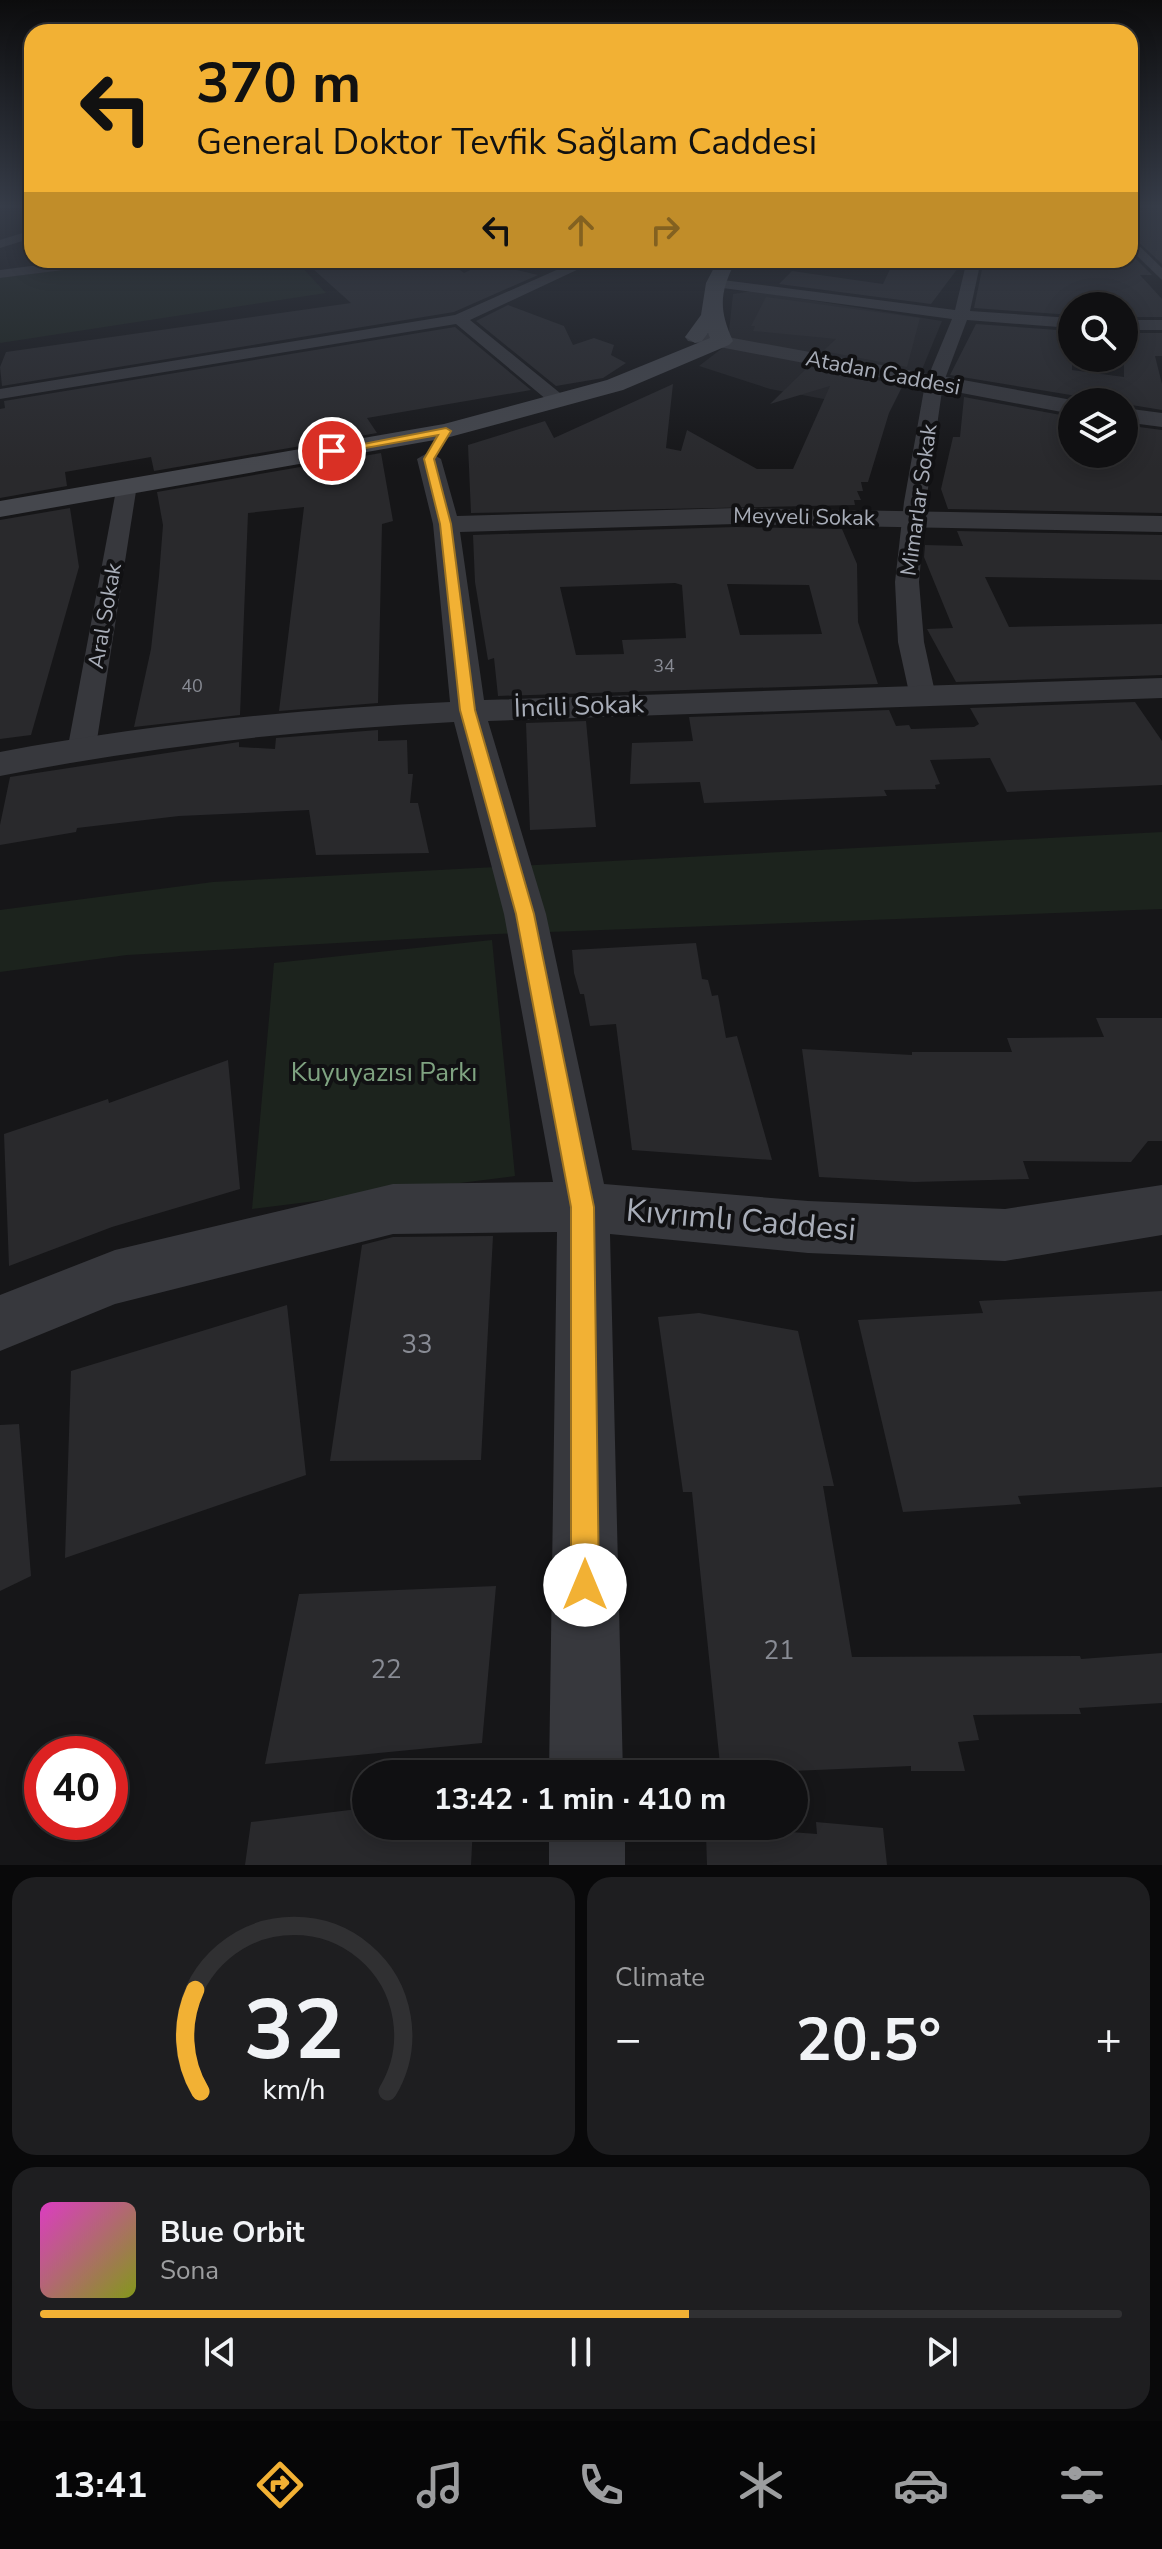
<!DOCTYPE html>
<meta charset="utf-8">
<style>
body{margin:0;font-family:"Nunito Sans",sans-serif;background:#1e1e20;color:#f1f3f6;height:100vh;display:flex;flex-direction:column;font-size:30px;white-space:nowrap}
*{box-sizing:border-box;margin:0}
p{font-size:26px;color:#9c9d9f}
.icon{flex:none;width:44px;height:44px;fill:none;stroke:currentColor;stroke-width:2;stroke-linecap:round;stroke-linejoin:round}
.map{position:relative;height:1865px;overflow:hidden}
.panel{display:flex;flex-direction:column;gap:12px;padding:12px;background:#09090a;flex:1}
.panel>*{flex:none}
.top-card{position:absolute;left:24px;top:24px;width:1114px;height:244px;border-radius:24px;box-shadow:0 4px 20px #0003,0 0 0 2px #303032;background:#f2b134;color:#111;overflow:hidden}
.fabs{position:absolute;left:1058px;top:292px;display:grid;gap:16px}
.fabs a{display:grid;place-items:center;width:80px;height:80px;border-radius:50%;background:#101012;box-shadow:0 4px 20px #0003,0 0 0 2px #303032;font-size:40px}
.speed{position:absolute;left:24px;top:1736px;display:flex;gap:16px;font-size:40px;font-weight:700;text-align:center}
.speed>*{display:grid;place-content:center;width:104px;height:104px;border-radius:50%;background:#101012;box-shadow:0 4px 20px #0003,0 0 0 2px #303032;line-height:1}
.speed .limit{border:12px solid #d22;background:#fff;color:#111}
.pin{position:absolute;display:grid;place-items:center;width:68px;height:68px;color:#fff;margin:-34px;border:4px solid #fff;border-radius:50%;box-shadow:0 2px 8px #0007}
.me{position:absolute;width:88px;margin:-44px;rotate:0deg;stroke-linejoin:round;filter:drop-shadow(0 0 6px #0008)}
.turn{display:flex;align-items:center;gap:28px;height:168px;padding:0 40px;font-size:36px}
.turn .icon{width:104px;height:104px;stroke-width:2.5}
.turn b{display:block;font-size:56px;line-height:68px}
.lanes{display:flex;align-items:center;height:76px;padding:0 40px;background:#0003;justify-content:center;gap:40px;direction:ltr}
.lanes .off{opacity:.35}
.big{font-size:60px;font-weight:700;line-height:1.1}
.panel .widget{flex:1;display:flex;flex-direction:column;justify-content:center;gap:12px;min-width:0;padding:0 28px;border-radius:24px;background:#1e1e20}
.panel .dial{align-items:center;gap:0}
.dial svg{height:208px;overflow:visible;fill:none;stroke:#303032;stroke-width:7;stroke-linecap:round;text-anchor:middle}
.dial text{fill:#f1f3f6;stroke:none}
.song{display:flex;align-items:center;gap:24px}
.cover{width:96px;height:96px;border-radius:12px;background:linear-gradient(135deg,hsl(310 70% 55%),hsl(70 70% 35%))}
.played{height:8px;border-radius:4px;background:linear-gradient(90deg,#f2b134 60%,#303032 60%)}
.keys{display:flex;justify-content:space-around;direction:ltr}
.heat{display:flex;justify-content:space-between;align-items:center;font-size:44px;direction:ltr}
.panel .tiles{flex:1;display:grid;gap:12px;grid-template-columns:1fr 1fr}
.widget:last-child{grid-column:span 2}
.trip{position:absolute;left:352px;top:1760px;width:456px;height:80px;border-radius:40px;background:#101012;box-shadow:0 4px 20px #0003,0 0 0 2px #303032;font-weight:700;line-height:80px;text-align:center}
.dock{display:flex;height:128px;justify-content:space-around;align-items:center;background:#060607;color:#9c9d9f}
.dock .icon{width:56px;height:56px}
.dock .active{color:#f2b134}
.dock b{font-size:36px;color:#f1f3f6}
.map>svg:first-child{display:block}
</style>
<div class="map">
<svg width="1162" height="1865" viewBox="0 0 1162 1865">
<rect width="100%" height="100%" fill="#161618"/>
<g fill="#222225">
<polygon points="753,291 942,321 921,372 728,340 733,294"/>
<polygon points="725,346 853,372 829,400 770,389 699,366"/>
</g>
<g fill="#1c231d">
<polygon points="137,260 295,260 326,293 0,343 0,278"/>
<polygon points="1162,832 1162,909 496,934 127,955 0,972 0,910 213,882"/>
<polygon points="492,940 515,1176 252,1209 274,963"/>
</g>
<g fill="#29292c" fill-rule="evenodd">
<polygon points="1151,207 1162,207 1162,264 1130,234 1130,223 1137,212"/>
<polygon points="1130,253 1152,275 1140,275 1162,299 1162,317 1124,317 1124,306 1072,306 1072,315 974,308 984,260 1130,260"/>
<polygon points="303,260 446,260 464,273 486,263 538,275 454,312 2,386 0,367 6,352 351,303"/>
<polygon points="901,260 964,260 931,304 779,284 792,271 883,284 892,265 899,266"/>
<polygon points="766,297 920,318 907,367 823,351 836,339 753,331 755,326 751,326"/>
<polygon points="508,305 564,326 573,345 594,338 614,345 611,355 626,363 603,378 556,386 476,321"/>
<polygon points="976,324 1072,331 1072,370 1124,377 1124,333 1162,333 1162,356 1155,356 1162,384 1162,410 950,375"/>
<polygon points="455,327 531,390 367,418 377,433 154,471 151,457 65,472 67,486 0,498 0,409 5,408 4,401"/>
<polygon points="808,367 903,385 889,413 868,482 861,482 863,491 857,491 861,500 854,500 855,505 471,513 468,445 545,421 554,438 673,384 666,448 681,451 687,430 757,469 793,469 830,386 770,404"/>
<polygon points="964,397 1072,417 1072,454 1124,454 1124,425 1162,430 1162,513 948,509 941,489 953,437 960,437"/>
<polygon points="381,453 393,521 382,524 378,703 279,711 304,507 248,513 240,715 134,727 151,649 159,576 163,525 157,492"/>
<polygon points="70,508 79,567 31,735 0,739 0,520"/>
<path d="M736 527 842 529 857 564 858 622 878 684 498 696 494 658 488 660 475 582 473 535ZM675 583 682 585 686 638 622 640 624 654 576 655 560 587ZM727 584 809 585 822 634 740 635Z"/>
<polygon points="957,531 1162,535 1162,580 985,577 1009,627 1162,624 1162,675 956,682 927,629 953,628 924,557 925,545 963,546"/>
<polygon points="1135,702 1162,741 1162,785 1007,792 990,758 930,760 940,784 935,785 936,789 884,790 887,796 704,803 700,782 630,784 632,743 693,741 689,717 889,710 896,726 909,725 911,729 974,727 979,724 970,708"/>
<polygon points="586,721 596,827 530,830 526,723"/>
<polygon points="378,730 378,741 407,740 408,774 413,774 410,803 418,803 429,853 316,855 309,810 179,816 77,828 76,832 0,845 0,825 10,777 239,742 239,747 275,749 276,738"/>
<polygon points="696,943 702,979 708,980 712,996 718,995 726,1038 737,1036 772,1160 632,1150 616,1024 590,1026 584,994 580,994 574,973 572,950"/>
<polygon points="1096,1018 1162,1018 1162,1141 1148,1141 1131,1162 1023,1161 1029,1179 914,1182 819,1177 802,1049 912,1055 912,1052 1012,1052 1007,1038 1104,1037"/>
<polygon points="228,1060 240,1189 112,1227 9,1266 4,1134 108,1099 109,1103"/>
<polygon points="493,1236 481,1460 330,1461 362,1245 393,1237"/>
<polygon points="1162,1291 1162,1487 1018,1496 1021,1504 903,1512 858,1320 983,1313 979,1301"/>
<polygon points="287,1305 306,1475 65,1558 71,1371"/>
<polygon points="699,1313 798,1331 834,1486 823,1486 852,1657 1080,1656 1081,1659 1162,1653 1162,1703 1079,1708 1081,1714 973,1715 979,1740 958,1742 965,1771 911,1771 911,1766 721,1774 692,1492 683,1492 658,1317"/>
<polygon points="19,1424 31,1576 0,1591 0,1425"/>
<polygon points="496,1586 482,1743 265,1764 299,1594"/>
<polygon points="366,1808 366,1826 473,1826 471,1865 245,1865 251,1822"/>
<polygon points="816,1822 883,1828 887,1865 707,1865 706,1834 765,1840 764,1830 817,1834"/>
</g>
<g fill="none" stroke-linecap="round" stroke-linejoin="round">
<g fill="#37383d" fill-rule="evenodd">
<polygon points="1130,207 1139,207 1130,214"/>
<polygon points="32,230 32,238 0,248 0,240"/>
<polygon points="1130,237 1162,268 1162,280 1130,249"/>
<polygon points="78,260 118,260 111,264 0,278 0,270"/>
<polygon points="500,260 598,260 470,320 565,397 565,405 553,405 456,324 0,399 0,389 455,315 570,264 507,264"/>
<polygon points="967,260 981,260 970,311 1072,318 1072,328 967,320 943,384 926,502 919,582 924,642 936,697 933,703 913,703 910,697 898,642 895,582 904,502 925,384 952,319 715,287 708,283 715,279 955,310"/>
<rect x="1124" y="320" width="38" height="10"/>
<polygon points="127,479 137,485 96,746 92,752 72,752 68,746 117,485"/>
</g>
<g fill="#37383d" fill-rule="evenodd">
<polygon points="695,331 1072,400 1079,402 1072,402 1072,414 688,341 685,337"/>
<polygon points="1124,408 1162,413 1162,427 1124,422"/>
<path d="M429 452 441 459 457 516 736 508 1162 516V532L736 524 460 532 484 700 1162 678V698L488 721 546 914 604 1184 808 1201 1005 1209 1162 1185V1235L1005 1261 808 1253 610 1234 623 1774H549L557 1232 393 1234 115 1304 0 1351V1295L115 1250 393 1184 553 1182 504 914 454 722C301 730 150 746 0 776V752C149 724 299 709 450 702L433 524 417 459Z"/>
<rect x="549" y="1826" width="76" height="39"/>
</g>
<path fill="#45474d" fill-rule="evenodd" d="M718 260H736C720 292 718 308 733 341L729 345 623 390 446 438 0 517V501L444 424 607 380 710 338 708 333 702 341 695 343 685 337 701 315 706 283Z"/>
</g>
<linearGradient id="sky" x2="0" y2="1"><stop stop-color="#0c0c0d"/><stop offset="0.44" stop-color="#363c48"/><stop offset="1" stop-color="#363c48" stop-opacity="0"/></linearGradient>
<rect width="1162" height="468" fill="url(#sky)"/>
<polygon fill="#f2b134" stroke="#9d7322" stroke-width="2" points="446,428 451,431 434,459 451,524 475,710 534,914 594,1207 599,1585 595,1595 585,1599 575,1595 571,1585 571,1207 516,914 460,710 440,524 424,459 438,435 332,454 327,451"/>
<g text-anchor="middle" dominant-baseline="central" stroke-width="8" stroke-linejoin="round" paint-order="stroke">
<g font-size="18" fill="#888b94">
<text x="664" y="666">34</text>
<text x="192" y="686">40</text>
</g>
<g font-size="22" fill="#a8adb8" stroke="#111113">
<text transform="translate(883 373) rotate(11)">Atadan Caddesi</text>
<text transform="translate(919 500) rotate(-82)">Mimarlar Sokak</text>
<text transform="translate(804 517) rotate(1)">Meyveli Sokak</text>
<text transform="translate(105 616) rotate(-80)">Aral Sokak</text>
</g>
<g font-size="26" fill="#a8adb8" stroke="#111113">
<text transform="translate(579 706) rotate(-2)">İncili Sokak</text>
</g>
<g font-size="26" fill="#7fa381" stroke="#111113">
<text x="384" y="1072">Kuyuyazısı Parkı</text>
</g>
<g font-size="26" fill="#888b94">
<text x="417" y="1344">33</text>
<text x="779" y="1650">21</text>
<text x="386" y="1669">22</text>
</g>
<g font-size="32" fill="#a8adb8" stroke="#111113">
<text transform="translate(741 1220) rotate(5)">Kıvrımlı Caddesi</text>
</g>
</g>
</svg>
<div class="fabs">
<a><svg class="icon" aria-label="search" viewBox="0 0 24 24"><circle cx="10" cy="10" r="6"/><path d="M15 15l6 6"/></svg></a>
<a><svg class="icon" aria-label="layers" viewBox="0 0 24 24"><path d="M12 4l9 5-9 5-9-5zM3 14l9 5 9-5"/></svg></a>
</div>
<div class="speed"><div class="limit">40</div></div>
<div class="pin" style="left:332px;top:451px;background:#d93025"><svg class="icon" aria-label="arrive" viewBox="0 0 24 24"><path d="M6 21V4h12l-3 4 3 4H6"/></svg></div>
<svg class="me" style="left:585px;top:1585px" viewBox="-20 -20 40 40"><circle r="19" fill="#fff"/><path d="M0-13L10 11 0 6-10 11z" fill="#f2b134"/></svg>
<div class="trip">13:42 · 1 min · 410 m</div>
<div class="top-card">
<div class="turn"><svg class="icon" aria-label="left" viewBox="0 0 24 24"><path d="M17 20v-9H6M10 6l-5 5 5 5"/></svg><div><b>370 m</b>General Doktor Tevfik Sağlam Caddesi</div></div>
<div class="lanes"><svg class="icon" aria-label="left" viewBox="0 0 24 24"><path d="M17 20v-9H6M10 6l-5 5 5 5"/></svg><svg class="icon off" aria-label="ahead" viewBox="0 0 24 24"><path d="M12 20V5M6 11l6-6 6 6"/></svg><svg class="icon off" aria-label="right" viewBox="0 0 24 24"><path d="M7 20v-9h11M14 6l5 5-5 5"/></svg></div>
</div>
</div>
<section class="panel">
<div class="tiles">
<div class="widget dial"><svg viewBox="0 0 100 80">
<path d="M14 69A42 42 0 1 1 86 69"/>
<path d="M14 69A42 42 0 0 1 12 30" stroke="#f2b134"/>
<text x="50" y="56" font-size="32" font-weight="700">32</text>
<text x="50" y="72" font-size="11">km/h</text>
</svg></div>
<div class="widget"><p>Climate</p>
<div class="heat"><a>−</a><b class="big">20.5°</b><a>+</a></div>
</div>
<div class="widget">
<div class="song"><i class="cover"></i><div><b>Blue Orbit</b><p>Sona</p></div></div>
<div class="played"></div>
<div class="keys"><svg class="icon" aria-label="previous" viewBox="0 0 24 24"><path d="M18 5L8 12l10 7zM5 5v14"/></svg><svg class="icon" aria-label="pause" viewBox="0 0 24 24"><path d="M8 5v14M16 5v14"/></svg><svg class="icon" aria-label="next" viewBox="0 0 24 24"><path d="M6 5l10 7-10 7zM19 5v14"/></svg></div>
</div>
</div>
</section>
<nav class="dock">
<b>13:41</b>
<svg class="icon active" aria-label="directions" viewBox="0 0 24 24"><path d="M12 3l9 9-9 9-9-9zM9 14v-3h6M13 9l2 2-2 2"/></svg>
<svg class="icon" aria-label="music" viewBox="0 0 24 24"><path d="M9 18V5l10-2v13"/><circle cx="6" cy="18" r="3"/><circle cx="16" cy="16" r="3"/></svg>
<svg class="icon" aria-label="phone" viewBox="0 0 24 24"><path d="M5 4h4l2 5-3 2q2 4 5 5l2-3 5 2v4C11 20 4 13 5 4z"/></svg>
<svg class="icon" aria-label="climate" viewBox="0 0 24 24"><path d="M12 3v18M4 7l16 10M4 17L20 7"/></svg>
<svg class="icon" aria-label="car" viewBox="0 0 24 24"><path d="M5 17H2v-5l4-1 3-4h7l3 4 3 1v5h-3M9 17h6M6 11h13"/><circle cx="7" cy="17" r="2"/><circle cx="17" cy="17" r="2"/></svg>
<svg class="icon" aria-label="filters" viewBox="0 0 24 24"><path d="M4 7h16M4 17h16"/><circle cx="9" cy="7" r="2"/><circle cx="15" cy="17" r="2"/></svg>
</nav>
